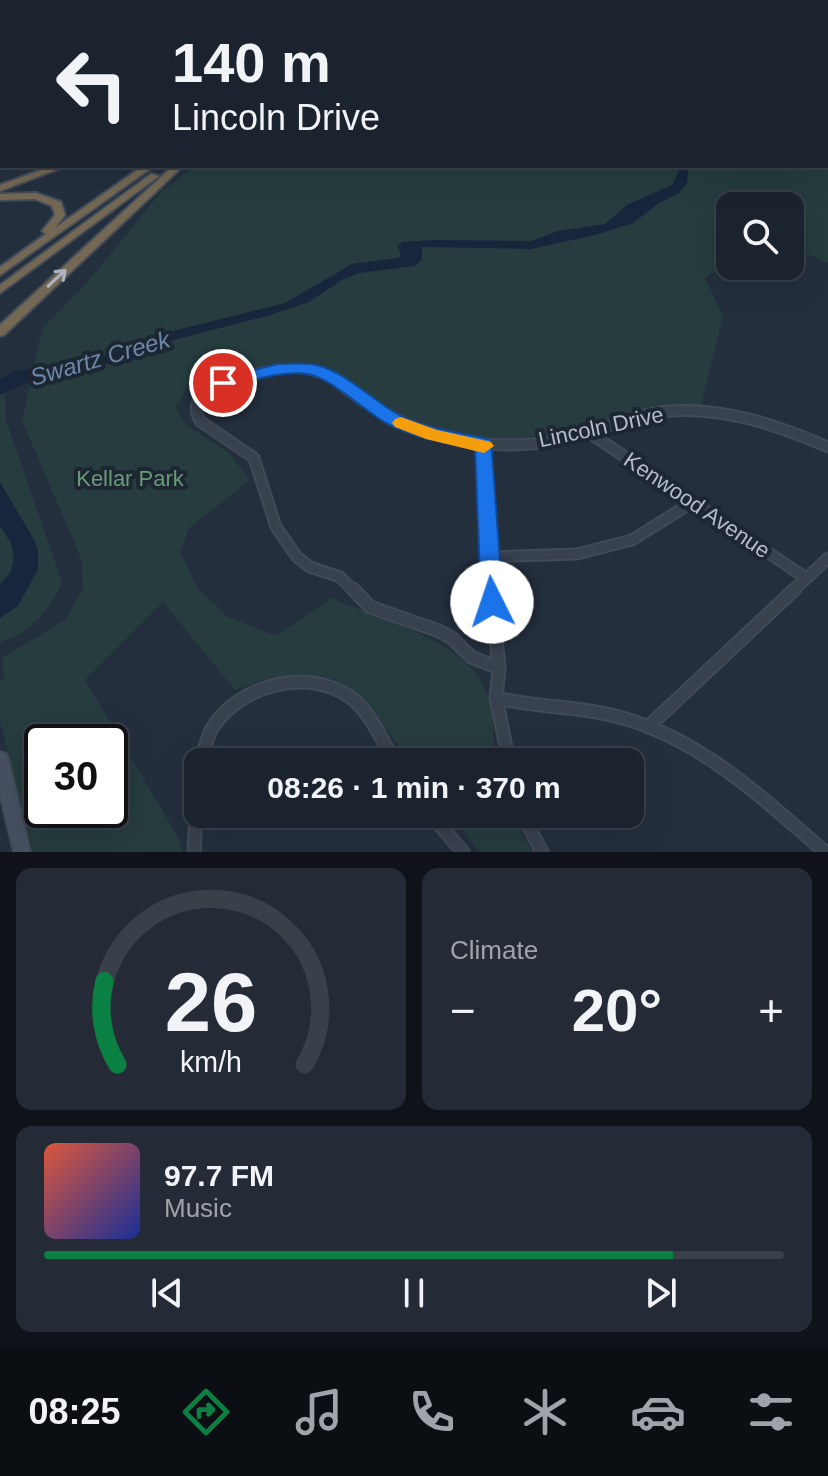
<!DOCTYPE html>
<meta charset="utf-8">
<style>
body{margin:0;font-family:Arial,sans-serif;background:#242b36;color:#f1f3f6;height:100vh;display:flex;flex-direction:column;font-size:30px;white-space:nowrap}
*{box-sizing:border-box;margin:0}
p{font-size:26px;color:#a0a4aa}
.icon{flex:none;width:44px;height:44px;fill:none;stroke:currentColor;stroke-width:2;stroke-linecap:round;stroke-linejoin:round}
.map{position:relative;height:852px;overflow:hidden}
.side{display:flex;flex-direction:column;gap:16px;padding:16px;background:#0f1319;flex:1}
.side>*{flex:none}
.top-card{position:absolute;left:0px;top:0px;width:828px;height:168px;box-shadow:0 8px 32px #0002,0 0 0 2px #39404a;background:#1b232e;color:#f1f3f6;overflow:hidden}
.buttons{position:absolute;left:716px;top:192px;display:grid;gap:16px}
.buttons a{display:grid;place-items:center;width:88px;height:88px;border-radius:16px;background:#1b232e;box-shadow:0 8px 32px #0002,0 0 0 2px #39404a;font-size:40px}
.speed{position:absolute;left:24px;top:724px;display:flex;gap:16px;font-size:40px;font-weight:700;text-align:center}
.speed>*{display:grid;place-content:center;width:104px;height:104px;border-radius:50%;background:#1b232e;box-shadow:0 8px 32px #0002,0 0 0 2px #39404a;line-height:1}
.speed .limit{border:4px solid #111;border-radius:12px;background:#fff;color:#111}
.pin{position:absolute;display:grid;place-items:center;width:68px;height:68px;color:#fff;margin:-34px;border:4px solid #fff;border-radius:50%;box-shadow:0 2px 8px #0007}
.me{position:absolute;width:88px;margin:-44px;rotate:356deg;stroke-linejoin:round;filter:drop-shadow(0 0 6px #0008)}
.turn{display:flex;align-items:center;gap:28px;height:168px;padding:0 40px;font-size:36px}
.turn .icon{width:104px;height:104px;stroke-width:2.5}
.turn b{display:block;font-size:56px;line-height:68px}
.big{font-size:60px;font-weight:700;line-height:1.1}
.side .card{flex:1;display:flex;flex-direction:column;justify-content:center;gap:12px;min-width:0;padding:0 28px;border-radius:16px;background:#242b36}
.side .dial{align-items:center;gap:0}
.dial svg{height:208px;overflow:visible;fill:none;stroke:#39404a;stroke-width:7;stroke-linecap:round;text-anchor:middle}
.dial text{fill:#f1f3f6;stroke:none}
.song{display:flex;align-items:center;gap:24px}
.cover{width:96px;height:96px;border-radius:12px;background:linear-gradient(135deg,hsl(10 70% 55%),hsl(230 70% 35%))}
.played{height:8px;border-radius:4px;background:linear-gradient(90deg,#0b8043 85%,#39404a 85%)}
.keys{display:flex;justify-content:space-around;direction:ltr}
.heat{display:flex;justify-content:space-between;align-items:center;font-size:44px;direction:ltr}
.side .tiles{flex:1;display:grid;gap:16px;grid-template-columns:1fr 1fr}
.card:last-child{grid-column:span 2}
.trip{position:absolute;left:184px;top:748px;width:460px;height:80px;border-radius:16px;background:#1b232e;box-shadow:0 8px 32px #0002,0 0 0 2px #39404a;font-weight:700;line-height:80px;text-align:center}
.tabs{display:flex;height:128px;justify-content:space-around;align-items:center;background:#0b0e12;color:#a0a4aa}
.tabs .icon{width:56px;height:56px}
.tabs .selected{color:#0b8043}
.tabs b{font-size:36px;color:#f1f3f6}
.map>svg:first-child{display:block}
</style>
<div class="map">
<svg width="828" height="852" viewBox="0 0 828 852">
<rect width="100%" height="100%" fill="#242f3e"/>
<g fill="#263c3f" fill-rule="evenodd">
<path d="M629 0H828V263L790 248V206H730V261L705 278 723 316 701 406C625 406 551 446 477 439 439 435 401 419 370 398 354 387 343 373 324 368 283 356 232 375 191 383L175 406 186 425 228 452 250 480 189 528 180 553 198 588 228 617 276 636 332 598C379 620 462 639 485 688 495 710 492 738 496 762H410C395 742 381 720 364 701 331 663 276 673 235 690L163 602 85 680 179 839 182 852H33L0 721V682L4 678 2 658 65 620 83 589 82 561 22 420 42 329 91 278 161 192 194 166H826V2H622ZM42 742H110V810H42Z"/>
<path d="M5 392 6 420 62 582C51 609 30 634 0 642V394Z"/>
<polygon points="449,814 514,814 522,835 533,852 480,852"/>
</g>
<g fill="#17263c">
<polygon points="677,166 689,166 687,183 679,193 659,203 633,223 595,235 531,249 422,247 422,259 415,266 359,273 342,280 309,302 267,316 150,346 117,362 38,377 0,395 0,380 13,372 103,357 157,335 285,303 352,264 398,258 401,256 398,246 402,242 432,240 531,241 558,231 605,224 627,205 672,185 678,173"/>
<polygon points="0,482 33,538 38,550 38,569 18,606 0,618 0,584 10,573 14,559 11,543 0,526"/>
</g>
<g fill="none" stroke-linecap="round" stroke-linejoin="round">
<g stroke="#414a57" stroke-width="6">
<polyline id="street-far3" points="216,1 238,0"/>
</g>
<g stroke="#414a57" stroke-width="10">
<path id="street-far2" d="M215 386C257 369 304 357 343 386"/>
</g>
<g stroke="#414a57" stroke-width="13">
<g id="street-far1">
<path d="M219 384C202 391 190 403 200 421L254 458 276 527 297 557 310 567 340 577 354 591"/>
<path d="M340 384C406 436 486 457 569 438 603 430 634 414 669 411 725 407 777 425 828 447"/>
<polyline points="588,432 806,578"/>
<polyline points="484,445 491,591"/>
<polyline points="489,557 577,554 632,540 693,502"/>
<polyline points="793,591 828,558"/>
</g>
</g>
<g stroke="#414a57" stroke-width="15">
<g id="street">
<polyline points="353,589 370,607 439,631 452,638 471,657 499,668"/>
<polyline points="491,589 499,668 496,698 509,762"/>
<path d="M496 698C534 707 573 706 611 715 697 735 760 796 825 852"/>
<polyline points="648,727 795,589"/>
<path d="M202 762C205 750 206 737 213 727 240 685 307 667 350 697 370 711 382 741 395 762"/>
<polyline points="430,814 463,852"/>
<polyline points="522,814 542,852"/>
<polyline points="194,852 198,776"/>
</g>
</g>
<g stroke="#414a57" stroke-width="4">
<g id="secondary">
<polygon points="0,0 39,0 0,4"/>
<polygon points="438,0 444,0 445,2 439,2"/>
<rect x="0" y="153" width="2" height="5"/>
<polygon points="0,752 6,754 8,759 30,852 14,852 0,793"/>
</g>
</g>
<g stroke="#434c59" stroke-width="4">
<g id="highway">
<polygon points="52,166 66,166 0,191 0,185"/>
<polygon points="143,166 154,166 0,275 0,267 46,234 42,231 55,215 52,206 35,199 0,200 0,194 36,193 61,202 65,215 55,228"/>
<polygon points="173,166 183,166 4,335 0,336 0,325"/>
<polygon points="151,174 159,176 0,293 0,285"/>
</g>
</g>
<use href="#street-far3" stroke="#38414e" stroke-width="4"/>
<use href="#street-far2" stroke="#38414e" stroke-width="7"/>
<use href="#street-far1" stroke="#38414e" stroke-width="9"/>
<use href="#street" stroke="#38414e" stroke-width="11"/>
<use href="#secondary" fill="#465061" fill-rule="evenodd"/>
<use href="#highway" fill="#746855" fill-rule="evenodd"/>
<g stroke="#5a6575" stroke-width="4">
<polyline id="rail" points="519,2 526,0"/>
</g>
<use href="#rail" stroke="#1d2633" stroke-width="2" stroke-dasharray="5" stroke-linecap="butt"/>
</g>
<defs><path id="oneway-shaft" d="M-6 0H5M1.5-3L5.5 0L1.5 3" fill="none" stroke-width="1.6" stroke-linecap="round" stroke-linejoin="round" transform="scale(2)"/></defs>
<use stroke="#aeb4bd" href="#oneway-shaft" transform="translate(57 278) rotate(-43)"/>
<path fill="#1a73e8" stroke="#114b97" stroke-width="2" d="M278 364C289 364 300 363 310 364 342 367 372 401 401 416 430 430 460 432 491 440L503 602 500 608 492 611 484 608 481 602 475 449C445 443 414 438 386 423 365 411 329 377 308 374 280 370 249 382 223 388L214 383 217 379Z"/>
<polygon fill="#f59e0b" points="401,417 437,430 491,442 494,446 484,453 426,439 395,427 392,423 395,419"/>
<g text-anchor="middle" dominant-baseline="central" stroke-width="8" stroke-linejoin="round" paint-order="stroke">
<g font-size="22" fill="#b4bcc9" stroke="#1d2633">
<text transform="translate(601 427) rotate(-12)">Lincoln Drive</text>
<text transform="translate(697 505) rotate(34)">Kenwood Avenue</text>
</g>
<g font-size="22" fill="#6b9a76" stroke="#1d2633">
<text x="130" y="478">Kellar Park</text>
</g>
<g font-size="24" font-style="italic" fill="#6d86a8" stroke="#1d2633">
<text transform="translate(100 358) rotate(-16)">Swartz Creek</text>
</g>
</g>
</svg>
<div class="buttons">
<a><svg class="icon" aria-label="search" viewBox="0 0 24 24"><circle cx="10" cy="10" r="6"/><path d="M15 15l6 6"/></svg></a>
</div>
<div class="speed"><div class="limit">30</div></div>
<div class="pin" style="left:223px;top:383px;background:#d93025"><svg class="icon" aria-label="arrive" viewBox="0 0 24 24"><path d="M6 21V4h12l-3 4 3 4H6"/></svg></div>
<svg class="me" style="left:492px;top:602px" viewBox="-20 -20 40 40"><circle r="19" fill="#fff"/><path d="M0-13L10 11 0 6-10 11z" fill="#1a73e8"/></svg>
<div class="trip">08:26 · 1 min · 370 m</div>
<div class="top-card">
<div class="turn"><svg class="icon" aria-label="left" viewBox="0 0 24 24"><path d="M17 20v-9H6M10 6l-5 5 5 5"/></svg><div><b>140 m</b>Lincoln Drive</div></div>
</div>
</div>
<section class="side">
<div class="tiles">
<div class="card dial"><svg viewBox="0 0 100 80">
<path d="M14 69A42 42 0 1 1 86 69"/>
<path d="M14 69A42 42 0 0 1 9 37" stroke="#0b8043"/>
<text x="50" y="56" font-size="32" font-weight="700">26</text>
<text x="50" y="72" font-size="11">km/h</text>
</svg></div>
<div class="card"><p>Climate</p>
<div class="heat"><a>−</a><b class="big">20°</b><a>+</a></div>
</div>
<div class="card">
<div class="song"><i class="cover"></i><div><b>97.7 FM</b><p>Music</p></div></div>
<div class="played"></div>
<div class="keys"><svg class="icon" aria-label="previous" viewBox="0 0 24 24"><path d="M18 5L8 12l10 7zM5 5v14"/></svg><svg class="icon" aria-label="pause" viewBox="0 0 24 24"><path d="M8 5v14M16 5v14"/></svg><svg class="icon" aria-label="next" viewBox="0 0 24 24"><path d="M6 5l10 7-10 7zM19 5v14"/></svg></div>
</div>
</div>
</section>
<nav class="tabs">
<b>08:25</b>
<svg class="icon selected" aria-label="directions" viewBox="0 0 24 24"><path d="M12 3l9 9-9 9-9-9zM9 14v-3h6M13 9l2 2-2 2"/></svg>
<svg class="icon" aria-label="music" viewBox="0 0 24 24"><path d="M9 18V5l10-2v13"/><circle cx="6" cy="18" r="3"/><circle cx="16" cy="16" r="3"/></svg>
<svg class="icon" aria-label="phone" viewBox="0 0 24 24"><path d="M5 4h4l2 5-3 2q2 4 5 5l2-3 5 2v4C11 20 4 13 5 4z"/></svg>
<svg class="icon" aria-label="climate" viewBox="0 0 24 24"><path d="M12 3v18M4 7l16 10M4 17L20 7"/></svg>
<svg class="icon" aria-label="car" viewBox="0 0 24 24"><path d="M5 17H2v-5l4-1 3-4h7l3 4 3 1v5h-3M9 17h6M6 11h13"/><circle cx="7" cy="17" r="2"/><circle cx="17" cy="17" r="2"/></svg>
<svg class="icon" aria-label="filters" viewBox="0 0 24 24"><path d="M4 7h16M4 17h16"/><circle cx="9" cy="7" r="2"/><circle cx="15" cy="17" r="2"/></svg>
</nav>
